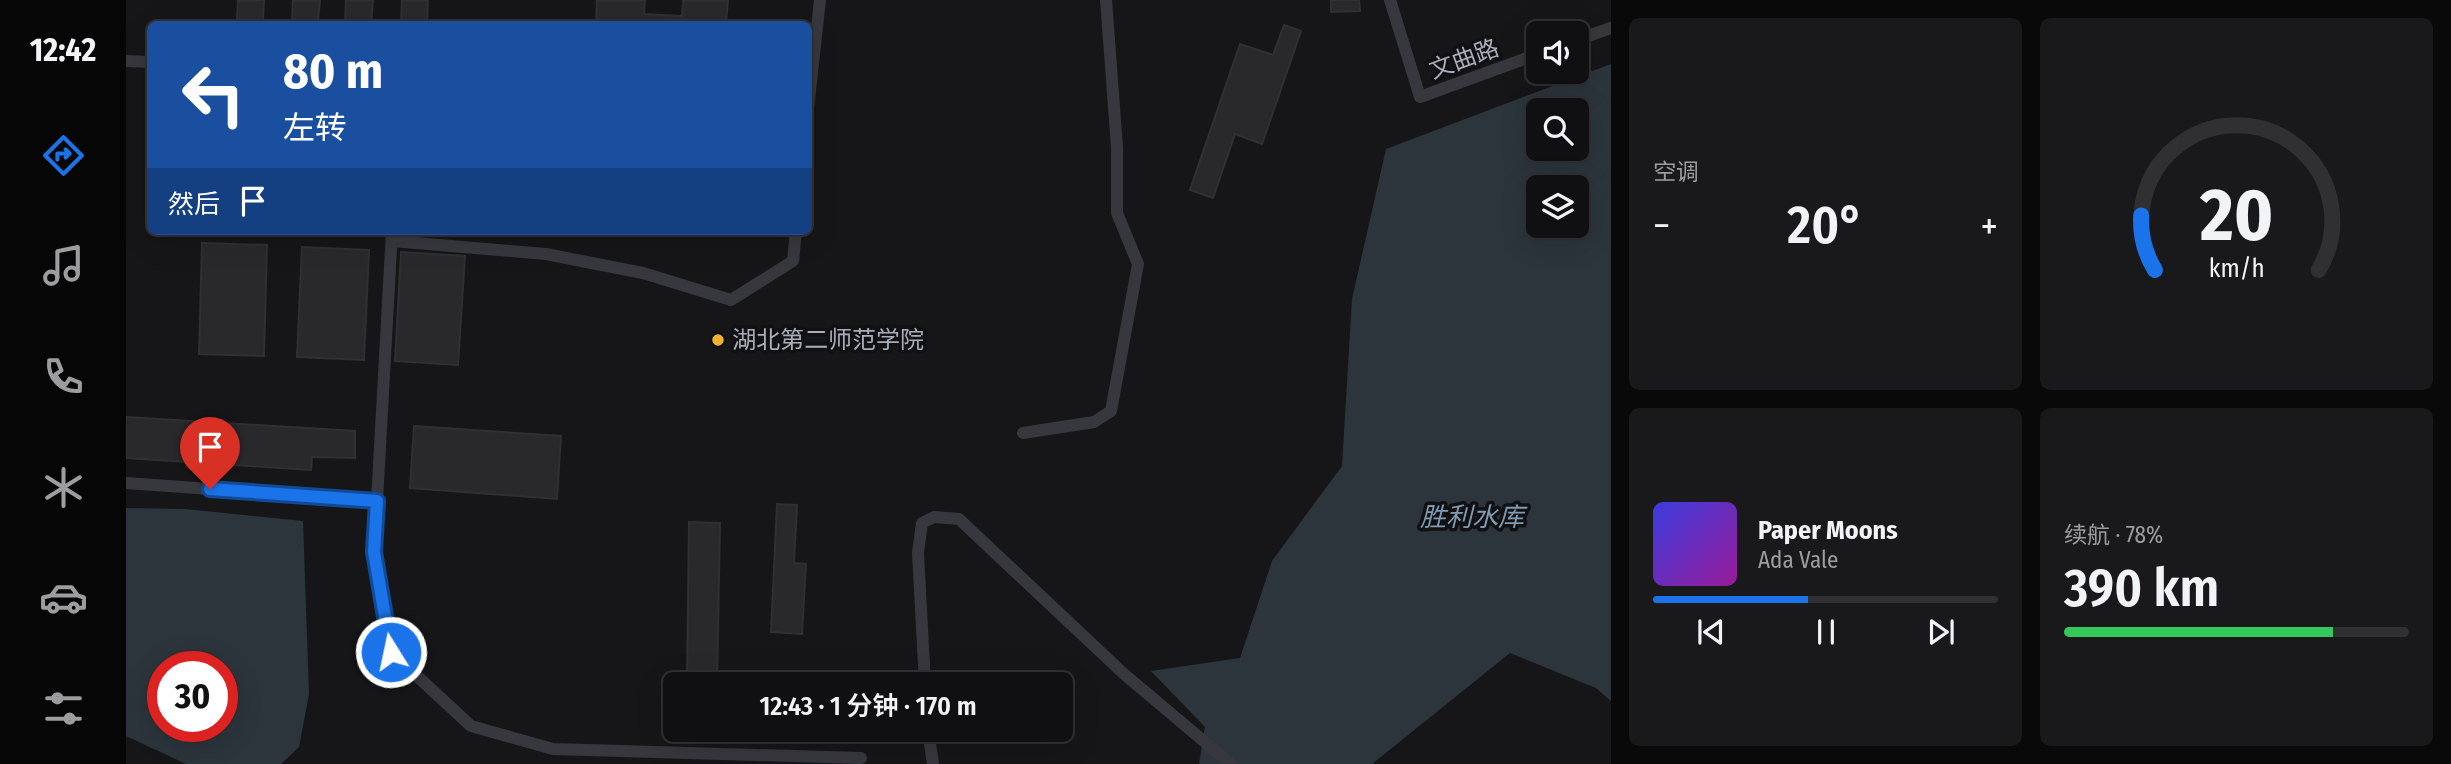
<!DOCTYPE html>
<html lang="zh">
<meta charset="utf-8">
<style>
body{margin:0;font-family:"Fira Sans Condensed","Noto Sans SC",sans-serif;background:#19191b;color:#f1f3f6;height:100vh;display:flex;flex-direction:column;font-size:26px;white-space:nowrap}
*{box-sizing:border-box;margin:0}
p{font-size:23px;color:#9c9d9f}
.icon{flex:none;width:38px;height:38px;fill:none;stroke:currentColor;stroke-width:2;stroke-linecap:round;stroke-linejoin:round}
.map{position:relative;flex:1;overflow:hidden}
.details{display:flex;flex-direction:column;gap:18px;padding:18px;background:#09090a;width:840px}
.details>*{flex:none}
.hud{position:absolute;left:21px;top:21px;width:665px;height:214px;border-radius:10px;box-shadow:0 7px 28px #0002,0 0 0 2px #303032;background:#1a4fa0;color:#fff;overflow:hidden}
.tools{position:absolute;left:1400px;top:21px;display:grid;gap:14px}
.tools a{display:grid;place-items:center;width:63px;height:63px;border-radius:10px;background:#101012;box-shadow:0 7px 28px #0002,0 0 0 2px #303032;font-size:35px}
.speed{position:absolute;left:21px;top:651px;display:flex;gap:14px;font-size:35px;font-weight:700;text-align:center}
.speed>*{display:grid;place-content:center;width:91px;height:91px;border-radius:50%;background:#101012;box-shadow:0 7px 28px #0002,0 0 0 2px #303032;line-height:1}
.speed .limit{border:10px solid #d22;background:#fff;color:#111}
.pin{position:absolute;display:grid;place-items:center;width:60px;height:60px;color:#fff;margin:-72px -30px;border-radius:50% 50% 50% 0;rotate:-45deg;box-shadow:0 0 7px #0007}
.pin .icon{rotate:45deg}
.me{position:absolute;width:77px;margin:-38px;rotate:350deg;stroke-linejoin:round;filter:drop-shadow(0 0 5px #0008)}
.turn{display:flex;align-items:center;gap:24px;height:147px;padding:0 21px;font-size:32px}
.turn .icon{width:91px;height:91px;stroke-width:2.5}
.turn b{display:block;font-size:49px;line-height:60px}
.then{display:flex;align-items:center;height:66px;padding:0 21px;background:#0003;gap:14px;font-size:26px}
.big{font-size:52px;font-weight:600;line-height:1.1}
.details .card{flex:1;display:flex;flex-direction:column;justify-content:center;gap:10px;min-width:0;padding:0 24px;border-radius:10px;background:#19191b}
.details .dial{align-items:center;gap:0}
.dial svg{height:182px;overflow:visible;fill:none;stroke:#303032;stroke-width:7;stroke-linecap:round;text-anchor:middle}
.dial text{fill:#f1f3f6;stroke:none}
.song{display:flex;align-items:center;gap:21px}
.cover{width:84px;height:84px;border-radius:10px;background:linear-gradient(135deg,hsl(240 70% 55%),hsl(300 70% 35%))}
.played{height:7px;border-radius:4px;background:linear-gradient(90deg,#1a73e8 45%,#303032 45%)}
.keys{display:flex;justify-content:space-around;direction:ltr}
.heat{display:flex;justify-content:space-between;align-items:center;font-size:38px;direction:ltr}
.charge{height:10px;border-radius:5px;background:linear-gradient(90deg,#34c759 78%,#303032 0)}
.details .tiles{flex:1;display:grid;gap:18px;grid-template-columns:repeat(2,1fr)}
.trip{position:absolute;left:537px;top:672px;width:410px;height:70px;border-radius:10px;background:#101012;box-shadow:0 7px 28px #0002,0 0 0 2px #303032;font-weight:600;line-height:70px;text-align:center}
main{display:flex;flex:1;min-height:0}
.tab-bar{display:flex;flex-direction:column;width:126px;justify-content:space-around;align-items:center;background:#060607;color:#9c9d9f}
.tab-bar .icon{width:49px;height:49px}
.tab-bar .on{color:#1a73e8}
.tab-bar b{font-size:32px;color:#f1f3f6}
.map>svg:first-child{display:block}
</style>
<main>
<nav class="tab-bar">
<b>12:42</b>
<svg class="icon on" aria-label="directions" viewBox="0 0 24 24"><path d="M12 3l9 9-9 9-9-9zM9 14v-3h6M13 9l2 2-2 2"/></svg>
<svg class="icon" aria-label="music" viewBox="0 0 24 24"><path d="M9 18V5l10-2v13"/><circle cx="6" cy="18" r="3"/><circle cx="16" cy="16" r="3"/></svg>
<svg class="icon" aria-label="phone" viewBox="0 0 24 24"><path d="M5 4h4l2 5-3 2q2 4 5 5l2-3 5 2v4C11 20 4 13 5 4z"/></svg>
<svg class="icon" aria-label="climate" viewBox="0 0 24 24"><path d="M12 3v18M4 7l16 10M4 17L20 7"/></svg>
<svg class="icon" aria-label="car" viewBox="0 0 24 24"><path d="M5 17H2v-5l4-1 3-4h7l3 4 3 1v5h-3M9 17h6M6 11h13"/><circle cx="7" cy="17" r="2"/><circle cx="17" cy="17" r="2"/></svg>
<svg class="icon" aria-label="filters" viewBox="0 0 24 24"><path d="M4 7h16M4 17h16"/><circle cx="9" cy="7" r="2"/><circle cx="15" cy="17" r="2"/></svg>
</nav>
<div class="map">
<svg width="1485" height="764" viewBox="0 0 1485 764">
<rect width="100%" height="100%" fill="#161618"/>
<g fill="#2c353c" fill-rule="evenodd">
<path d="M1485 64V701L1470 688 1384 653 1246 764H1073L1079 727 1025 671 1114 658 1146 561 1216 466 1226 299 1260 149ZM1412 110H1451V149H1412ZM1412 187H1451V226H1412Z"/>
<path d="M0 508 59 509 177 521 183 694 173 747 155 764H60L0 736ZM37 667H96V726H37Z"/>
</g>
<g fill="#29292c" stroke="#303034" stroke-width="2">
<polygon points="112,0 138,0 137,20 111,19"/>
<polygon points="167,0 194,0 192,22 166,21"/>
<polygon points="220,0 247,0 245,24 219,24"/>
<polygon points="276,0 302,0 301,24 275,24"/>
<polygon points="471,0 519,0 518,14 556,16 557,0 602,0 600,24 470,24"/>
<polygon points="1205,0 1233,0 1234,11 1205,12"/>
<polygon points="1158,25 1175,31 1136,144 1109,134 1087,198 1064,190 1114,44 1147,55"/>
<polygon points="76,243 141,245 138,356 73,354"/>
<polygon points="176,247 243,250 238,360 171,357"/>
<polygon points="275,252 339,256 332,365 269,361"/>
<polygon points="0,417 229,431 229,458 186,457 185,470 0,458"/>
<polygon points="288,426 435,436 431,499 284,488"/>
<polygon points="651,504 671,505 668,563 680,564 676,634 645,632"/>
<polygon points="563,522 594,523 591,684 561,684"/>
</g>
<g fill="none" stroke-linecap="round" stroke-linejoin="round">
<g stroke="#37383d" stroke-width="12">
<polyline points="1264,0 1294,97 1412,54"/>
<polyline points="1451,40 1485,28"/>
<polyline points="0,61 24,62"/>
<polyline points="682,108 694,0"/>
<polyline points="266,241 420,254 517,273 605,300 667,261 670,231"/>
<polyline points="897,433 968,422 985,411 1012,264 991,213 991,147 980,0"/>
<polyline points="0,483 251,501 266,231"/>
<polyline points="251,501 248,552 265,652 345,726 427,749 735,758"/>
<polyline points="799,684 792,553 796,523 808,517 833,519 998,674 1105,764"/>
<polyline points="802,730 807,764"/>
</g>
</g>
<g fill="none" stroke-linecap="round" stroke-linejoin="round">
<g stroke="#114b97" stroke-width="18">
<polyline id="route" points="84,489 251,501 248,552 265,652"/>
</g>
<use href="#route" stroke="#1a73e8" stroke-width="12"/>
</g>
<circle fill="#f2b134" stroke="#111113" stroke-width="2.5" cx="592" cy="340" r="7"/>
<g text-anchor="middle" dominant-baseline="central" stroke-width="7" stroke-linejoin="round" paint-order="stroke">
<g font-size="24" fill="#a8adb8" stroke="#111113">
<text transform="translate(1338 59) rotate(-20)">文曲路</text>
</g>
<g font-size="24" fill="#a8adb8" stroke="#111113" text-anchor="start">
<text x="606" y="340">湖北第二师范学院</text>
</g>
<g font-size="26" font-style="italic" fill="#7f9bb3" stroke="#111113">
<text x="1346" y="517">胜利水库</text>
</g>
</g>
</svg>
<div class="tools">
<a><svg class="icon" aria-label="sound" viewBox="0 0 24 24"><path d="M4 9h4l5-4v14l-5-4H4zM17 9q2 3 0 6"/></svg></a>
<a><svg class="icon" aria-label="search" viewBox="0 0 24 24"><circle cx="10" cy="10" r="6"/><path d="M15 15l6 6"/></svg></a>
<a><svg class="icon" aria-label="layers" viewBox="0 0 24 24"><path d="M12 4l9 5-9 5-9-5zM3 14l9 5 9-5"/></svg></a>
</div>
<div class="speed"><div class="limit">30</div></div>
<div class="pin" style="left:84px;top:489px;background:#d93025"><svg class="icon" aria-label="arrive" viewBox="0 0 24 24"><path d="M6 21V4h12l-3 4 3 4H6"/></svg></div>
<svg class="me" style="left:265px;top:652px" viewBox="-20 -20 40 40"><circle r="17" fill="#1a73e8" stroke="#fff" stroke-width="3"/><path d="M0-11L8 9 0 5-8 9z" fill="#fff"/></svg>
<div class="trip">12:43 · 1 分钟 · 170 m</div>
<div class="hud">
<div class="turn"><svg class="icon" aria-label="left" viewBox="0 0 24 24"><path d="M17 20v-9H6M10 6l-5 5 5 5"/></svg><div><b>80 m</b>左转</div></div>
<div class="then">然后<svg class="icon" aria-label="arrive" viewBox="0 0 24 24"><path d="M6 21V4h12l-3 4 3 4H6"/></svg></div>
</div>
</div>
<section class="details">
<div class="tiles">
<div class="card"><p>空调</p>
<div class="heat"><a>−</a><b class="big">20°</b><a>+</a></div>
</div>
<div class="card dial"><svg viewBox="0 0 100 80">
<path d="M14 69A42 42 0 1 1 86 69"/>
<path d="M14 69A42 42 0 0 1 8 45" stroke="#1a73e8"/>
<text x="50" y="56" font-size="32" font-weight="700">20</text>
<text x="50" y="72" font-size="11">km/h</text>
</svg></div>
<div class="card">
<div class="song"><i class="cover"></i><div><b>Paper Moons</b><p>Ada Vale</p></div></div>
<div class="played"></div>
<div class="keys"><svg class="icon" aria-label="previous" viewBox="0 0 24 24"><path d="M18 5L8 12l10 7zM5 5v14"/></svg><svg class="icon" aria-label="pause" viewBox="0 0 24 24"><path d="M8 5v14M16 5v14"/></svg><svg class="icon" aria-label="next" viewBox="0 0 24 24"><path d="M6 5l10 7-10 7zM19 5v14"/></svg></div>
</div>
<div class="card"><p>续航 · 78%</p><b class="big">390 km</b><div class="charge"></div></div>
</div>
</section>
</main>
